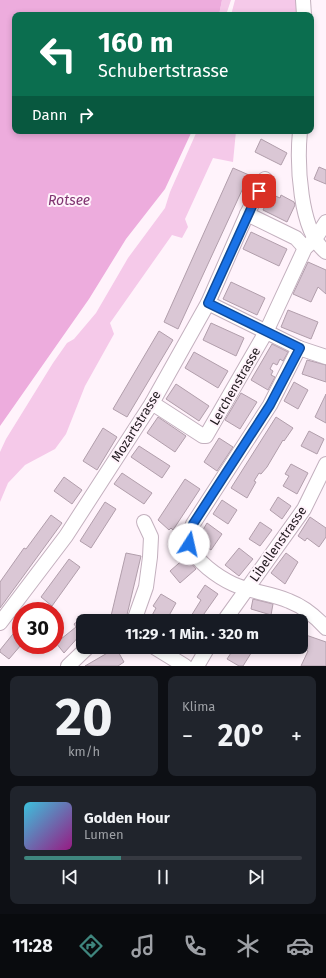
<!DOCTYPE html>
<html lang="de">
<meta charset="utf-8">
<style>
body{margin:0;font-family:"Fira Sans",sans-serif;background:#20242c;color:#f1f3f6;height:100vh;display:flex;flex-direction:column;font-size:15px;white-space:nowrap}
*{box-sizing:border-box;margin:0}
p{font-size:13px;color:#9ea1a6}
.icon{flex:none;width:22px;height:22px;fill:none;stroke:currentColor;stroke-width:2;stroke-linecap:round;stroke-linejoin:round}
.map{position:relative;height:666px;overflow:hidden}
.panel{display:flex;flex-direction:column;gap:10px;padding:10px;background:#0d0f14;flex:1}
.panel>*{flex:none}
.guide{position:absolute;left:12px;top:12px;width:302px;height:122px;border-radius:8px;box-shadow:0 2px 6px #0003;background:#0b6e4f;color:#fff;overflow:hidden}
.speed{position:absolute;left:12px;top:602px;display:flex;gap:8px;font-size:20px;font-weight:700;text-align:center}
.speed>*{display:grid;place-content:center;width:52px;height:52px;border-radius:50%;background:#171b24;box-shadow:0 2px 6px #0003;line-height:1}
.speed .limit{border:6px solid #d22;background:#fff;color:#111}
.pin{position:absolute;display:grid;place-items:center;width:34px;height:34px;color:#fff;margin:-17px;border-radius:8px;box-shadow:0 2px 6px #0006}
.me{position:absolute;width:44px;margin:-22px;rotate:10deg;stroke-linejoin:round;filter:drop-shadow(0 0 3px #0008)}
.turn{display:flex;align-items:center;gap:14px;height:84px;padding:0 20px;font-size:18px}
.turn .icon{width:52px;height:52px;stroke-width:2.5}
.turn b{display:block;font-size:28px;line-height:34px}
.then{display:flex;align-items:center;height:38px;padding:0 20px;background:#0003;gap:8px;font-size:15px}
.big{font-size:30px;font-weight:700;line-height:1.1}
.panel .card{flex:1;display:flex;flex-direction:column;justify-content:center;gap:6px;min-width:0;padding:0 14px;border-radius:8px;background:#20242c}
.panel .dial{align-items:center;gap:0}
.dial b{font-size:52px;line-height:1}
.song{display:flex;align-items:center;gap:12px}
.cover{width:48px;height:48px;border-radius:6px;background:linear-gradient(135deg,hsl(190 70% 55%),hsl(310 70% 35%))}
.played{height:4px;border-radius:2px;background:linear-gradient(90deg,#3f867e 35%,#363941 35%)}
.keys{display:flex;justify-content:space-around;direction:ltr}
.heat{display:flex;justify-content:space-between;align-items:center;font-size:22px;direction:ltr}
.panel .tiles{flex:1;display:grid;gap:10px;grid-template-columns:1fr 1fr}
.card:last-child{grid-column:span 2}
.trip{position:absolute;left:76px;top:614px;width:232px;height:40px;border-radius:8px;background:#171b24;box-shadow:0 2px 6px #0003;font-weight:700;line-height:40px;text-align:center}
.dock{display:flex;height:64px;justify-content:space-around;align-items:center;background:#090b0e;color:#9ea1a6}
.dock .icon{width:28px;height:28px}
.dock .active{color:#3f867e}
.dock b{font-size:18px;color:#f1f3f6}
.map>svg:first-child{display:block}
</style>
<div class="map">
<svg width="326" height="666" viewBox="0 0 326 666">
<rect width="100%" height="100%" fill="#fff3fb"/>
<g fill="#f5c9e9">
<polygon points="222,0 231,0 226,15 219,15"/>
<polygon points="235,0 302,0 302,15 231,15"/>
<polygon points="197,131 236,131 233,162 213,158 185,219 188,227 182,238 172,235 110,323 114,334 85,386 66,434 55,449 25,465 8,483 0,502 0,452 6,439 53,363 67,343 74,339 96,313 128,258 165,208 170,192"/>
</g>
<polygon fill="#edacdd" points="0,0 222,0 219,15 15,15 15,131 192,131 165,189 126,239 89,299 0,426"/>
<g fill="#dac7d5" stroke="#b19eab">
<polygon points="261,139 287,153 281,165 255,152"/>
<polygon points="319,167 326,170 326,184 314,179"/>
<polygon points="233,168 249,175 178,329 164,322"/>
<polygon points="271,194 280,198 281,195 294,202 295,205 287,222 263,210"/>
<polygon points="251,232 287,249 279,266 243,249"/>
<polygon points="308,262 326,270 326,294 318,287 311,302 293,294"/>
<polygon points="231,282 265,298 257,315 223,299"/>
<polygon points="288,310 318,322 311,339 281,327"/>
<polygon points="211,323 244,338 236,356 203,340"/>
<polygon points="159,331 173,340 127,417 113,409"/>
<polygon points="272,344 288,352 283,361 280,359 277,365 273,363 270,369 273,371 271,375 275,377 268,390 251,380"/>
<polygon points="194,352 228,371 218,388 185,368"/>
<polygon points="307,360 326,365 326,382 302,374"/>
<polygon points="294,382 308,390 298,409 284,401"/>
<polygon points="176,384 209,406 199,421 166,399"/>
<polygon points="241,393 257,402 240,429 225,420"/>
<polygon points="326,394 326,423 315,417"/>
<polygon points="158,417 186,436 175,452 147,433"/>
<polygon points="276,417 293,428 284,441 283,440 267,467 261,474 259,473 254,481 256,482 247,498 231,488"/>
<polygon points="103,428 117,437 97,470 83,461"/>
<polygon points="309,431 324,439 317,454 301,446"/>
<polygon points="219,438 233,447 217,471 204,462"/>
<polygon points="139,446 170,466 162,478 131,457"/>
<polygon points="291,464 308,473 297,494 283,486 289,476 285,474"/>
<polygon points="122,473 152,493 144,504 114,484"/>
<polygon points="64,477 82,490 72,504 54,491"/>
<polygon points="185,479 200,489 173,530 171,528 169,530 158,520"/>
<polygon points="278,497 291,506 282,519 270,510"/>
<polygon points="222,500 237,510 228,524 213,514"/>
<polygon points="105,502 116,509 91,548 80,541"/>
<polygon points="51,515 62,523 0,608 0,582 24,548 26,549"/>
<polygon points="310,517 326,528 326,537 319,547 307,538 305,541 298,536"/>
<polygon points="260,522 272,530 260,546 249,539"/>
<polygon points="207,523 222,534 211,550 208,548 207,551 200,546 201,544 197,540"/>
<polygon points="239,548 253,559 239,576 225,565"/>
<polygon points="126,553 141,556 126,619 111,616"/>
<polygon points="286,553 298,562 285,584 271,573"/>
<polygon points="186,557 196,569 180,583 170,571"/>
<polygon points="69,559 80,567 52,606 41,597"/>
<polygon points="205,585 218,594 199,621 188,621 201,600 197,597"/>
<polygon points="161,594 176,603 166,621 149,621 156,608 153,606"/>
<polygon points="253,599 273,604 271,615 251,609"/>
<polygon points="83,617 83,637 81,634 64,653 56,643 76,627 74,624"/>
<polygon points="21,624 21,645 9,659 0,652 0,650"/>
<polygon points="303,634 326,642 326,666 301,666 308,651 301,648 301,638"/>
<polygon points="235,647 248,647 253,650 243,666 239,666 227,659"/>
<polygon points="116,648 124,662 118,666 85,666"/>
</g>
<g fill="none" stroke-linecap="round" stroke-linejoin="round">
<g stroke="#c3b0be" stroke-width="16">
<g id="minor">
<polyline points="303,0 304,15"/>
<path d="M300 131C297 162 299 231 326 252"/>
<polyline points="247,214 296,238 305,248"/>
<polyline points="208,303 299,348 326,357"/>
<path d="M299 348 270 405 193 524C191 531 187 538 190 545 195 561 218 577 233 584 250 592 271 593 289 601 302 606 316 617 326 628"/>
<polyline points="152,403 203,436 206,436 266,332 305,248 315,239 326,222"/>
<polyline points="134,621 146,587 150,557 151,537 144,522"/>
<polyline points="224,621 304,509 326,464"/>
<polyline points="0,623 66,536 152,403 208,303 247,214 265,179"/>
<polyline points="154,647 185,666"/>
<polyline points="68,666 88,647"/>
<polyline points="197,666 208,647"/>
</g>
</g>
<use href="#minor" stroke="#fff" stroke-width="14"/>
</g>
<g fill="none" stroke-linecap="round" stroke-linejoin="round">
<g stroke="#114b97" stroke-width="10">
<polyline id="route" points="189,544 189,535 193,524 270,405 300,348 208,303 259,191"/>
</g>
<use href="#route" stroke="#1a73e8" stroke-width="7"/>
</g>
<g text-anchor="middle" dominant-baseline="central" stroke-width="4" stroke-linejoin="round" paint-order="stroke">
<g font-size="13" fill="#211a1f" stroke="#fff3fb">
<text transform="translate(235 386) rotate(-60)">Lerchenstrasse</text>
<text transform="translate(136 426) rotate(-58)">Mozartstrasse</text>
<text transform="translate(278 544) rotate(-55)">Libellenstrasse</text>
</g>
<g font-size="14" font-style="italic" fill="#803471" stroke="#fff3fb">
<text x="69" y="200">Rotsee</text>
</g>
</g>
</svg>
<div class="speed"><div class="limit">30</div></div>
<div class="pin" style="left:259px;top:191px;background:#d93025"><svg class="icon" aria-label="arrive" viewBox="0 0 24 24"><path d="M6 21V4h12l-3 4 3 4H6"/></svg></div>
<svg class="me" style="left:189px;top:544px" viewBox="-20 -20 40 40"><circle r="19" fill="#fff"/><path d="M0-13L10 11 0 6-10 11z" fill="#1a73e8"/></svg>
<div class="trip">11:29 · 1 Min. · 320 m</div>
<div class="guide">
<div class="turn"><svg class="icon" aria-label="left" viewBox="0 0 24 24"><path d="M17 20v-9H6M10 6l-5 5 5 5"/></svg><div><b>160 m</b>Schubertstrasse</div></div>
<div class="then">Dann<svg class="icon" aria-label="right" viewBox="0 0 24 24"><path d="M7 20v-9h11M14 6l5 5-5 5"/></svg></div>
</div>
</div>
<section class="panel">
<div class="tiles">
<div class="card dial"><b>20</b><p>km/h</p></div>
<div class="card"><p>Klima</p>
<div class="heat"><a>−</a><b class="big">20°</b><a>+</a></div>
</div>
<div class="card">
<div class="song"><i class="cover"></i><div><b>Golden Hour</b><p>Lumen</p></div></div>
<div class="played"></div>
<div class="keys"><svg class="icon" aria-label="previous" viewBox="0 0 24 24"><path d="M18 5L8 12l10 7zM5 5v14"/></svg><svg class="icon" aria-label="pause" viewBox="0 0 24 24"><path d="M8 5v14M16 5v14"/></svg><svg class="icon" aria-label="next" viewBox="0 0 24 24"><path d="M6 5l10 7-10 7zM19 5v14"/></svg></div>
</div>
</div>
</section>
<nav class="dock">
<b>11:28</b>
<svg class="icon active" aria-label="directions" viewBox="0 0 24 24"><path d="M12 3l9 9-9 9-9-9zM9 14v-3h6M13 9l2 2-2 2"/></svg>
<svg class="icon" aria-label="music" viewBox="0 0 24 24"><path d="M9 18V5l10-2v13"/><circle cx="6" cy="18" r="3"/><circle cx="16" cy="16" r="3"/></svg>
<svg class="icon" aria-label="phone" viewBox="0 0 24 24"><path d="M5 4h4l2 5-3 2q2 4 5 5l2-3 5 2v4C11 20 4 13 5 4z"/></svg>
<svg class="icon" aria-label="climate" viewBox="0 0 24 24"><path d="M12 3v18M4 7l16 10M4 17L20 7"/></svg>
<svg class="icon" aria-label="car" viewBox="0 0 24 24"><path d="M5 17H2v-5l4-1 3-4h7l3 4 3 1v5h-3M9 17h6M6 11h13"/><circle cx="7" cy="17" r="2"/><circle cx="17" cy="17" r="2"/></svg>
</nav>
